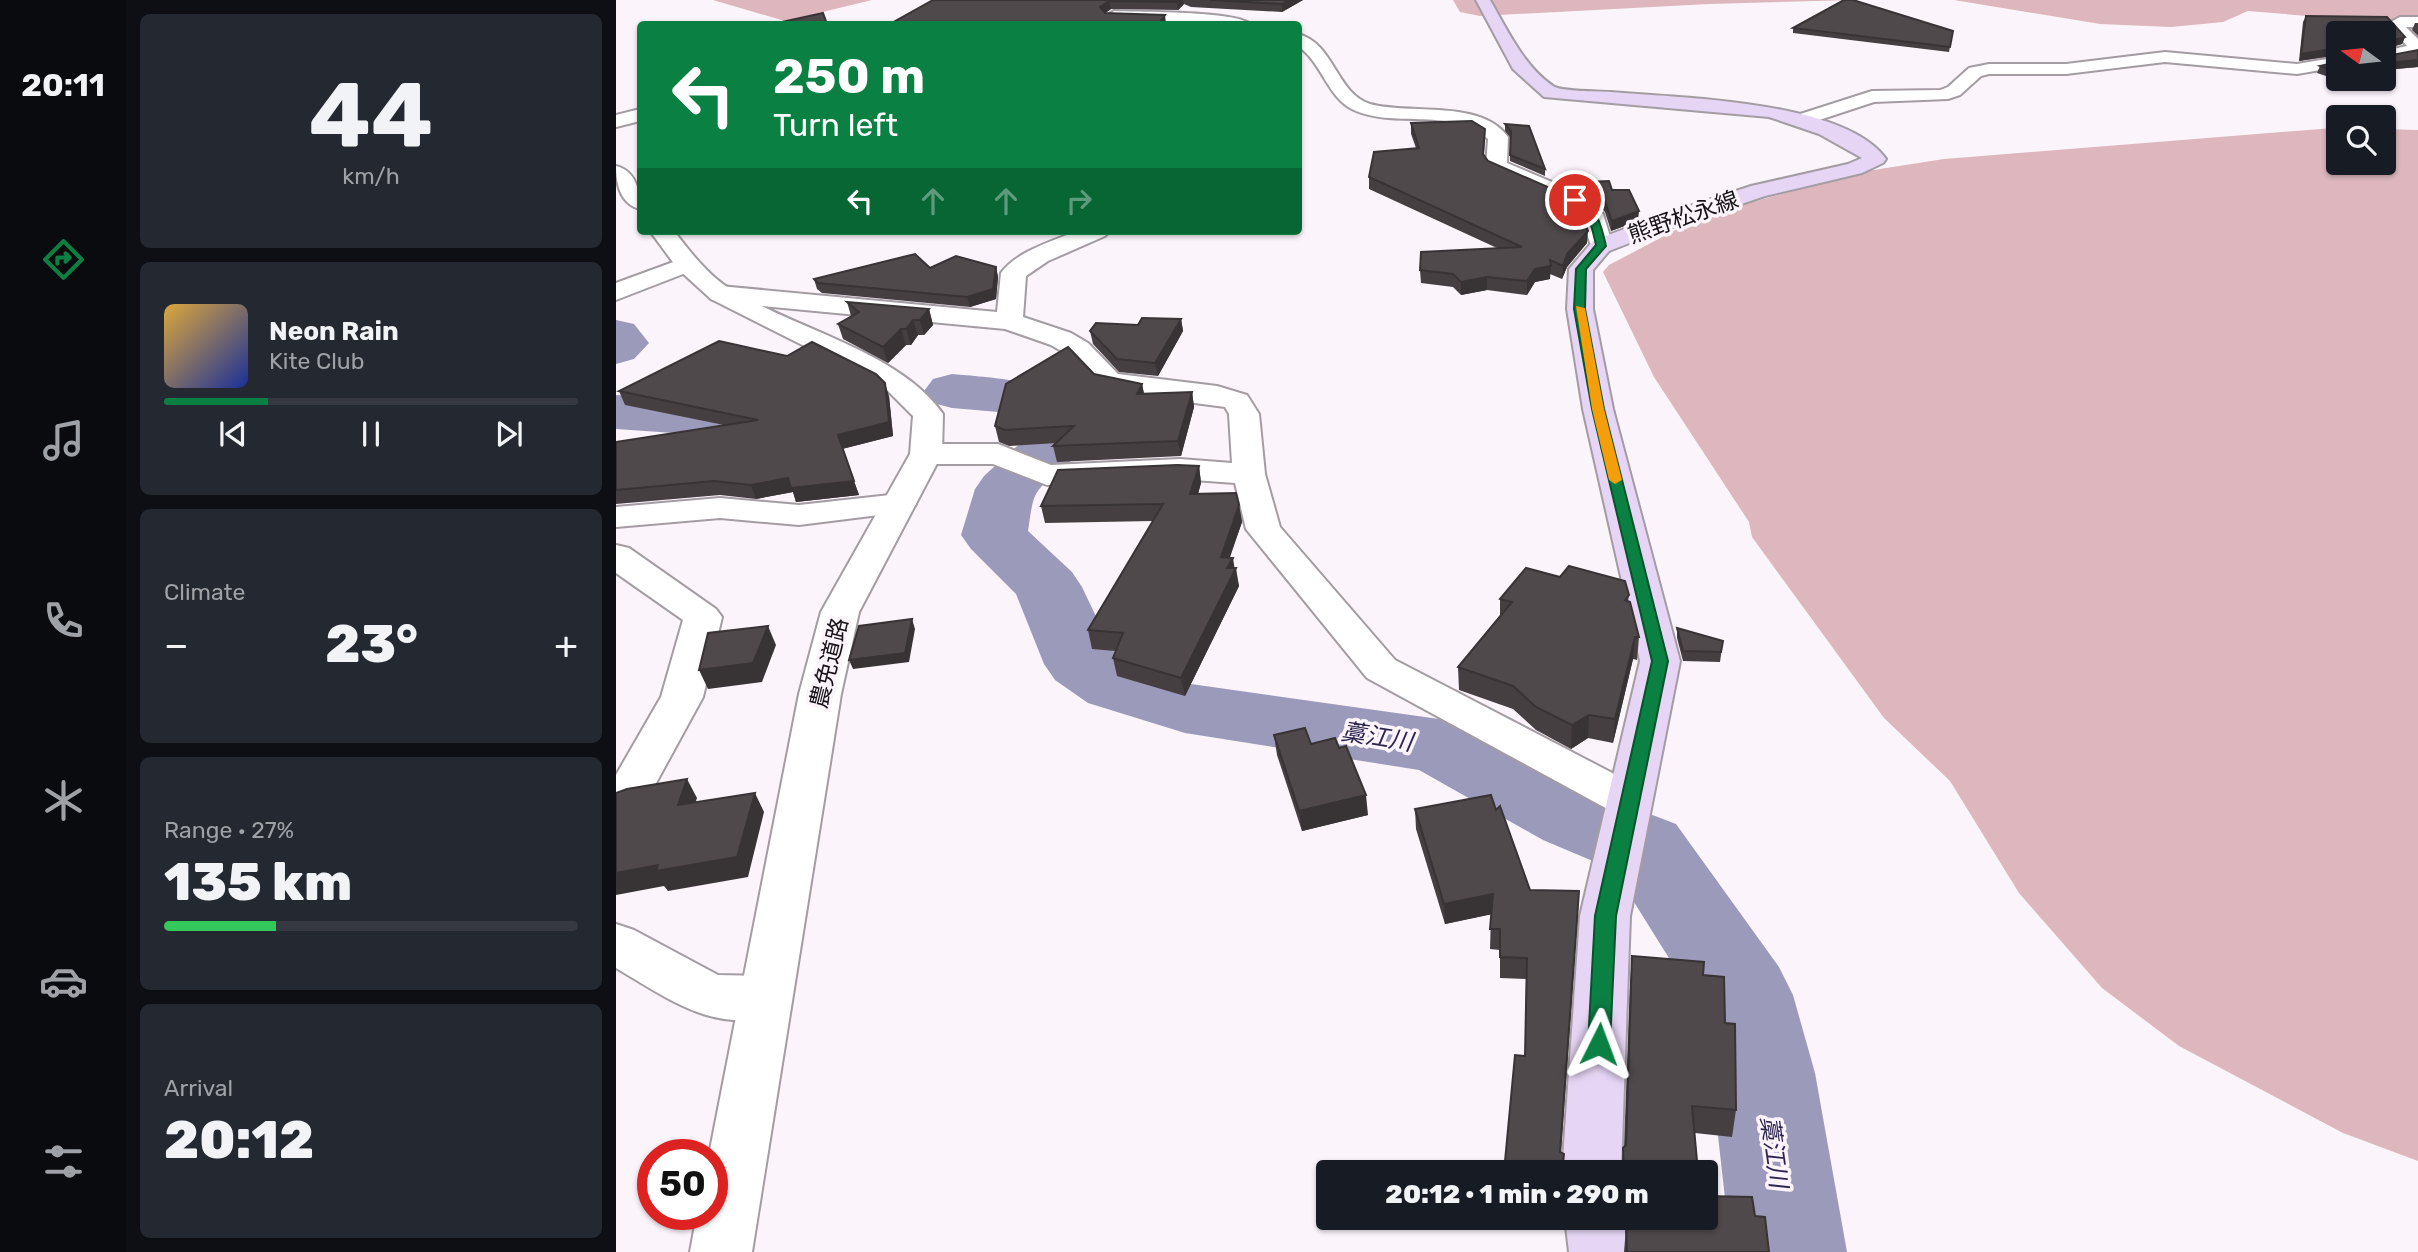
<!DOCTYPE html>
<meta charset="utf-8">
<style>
body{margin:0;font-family:Rubik,"Noto Sans JP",sans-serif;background:#242831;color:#f1f3f6;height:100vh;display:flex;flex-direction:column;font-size:26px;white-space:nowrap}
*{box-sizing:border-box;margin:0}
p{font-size:23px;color:#9ea1a6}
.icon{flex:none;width:38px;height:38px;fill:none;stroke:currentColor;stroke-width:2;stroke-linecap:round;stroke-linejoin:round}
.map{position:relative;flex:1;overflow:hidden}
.sheet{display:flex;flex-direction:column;gap:14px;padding:14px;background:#0d0f14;width:490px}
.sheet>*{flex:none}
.banner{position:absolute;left:21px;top:21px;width:665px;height:214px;border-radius:7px;box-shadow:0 2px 5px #0004;background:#0b8043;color:#fff;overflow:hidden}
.needle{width:46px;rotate:285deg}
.controls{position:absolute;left:1710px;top:21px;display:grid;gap:14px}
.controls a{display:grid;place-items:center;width:70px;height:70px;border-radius:7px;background:#171b24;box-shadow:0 2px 5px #0004;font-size:35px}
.speed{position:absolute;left:21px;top:1139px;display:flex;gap:14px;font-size:35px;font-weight:700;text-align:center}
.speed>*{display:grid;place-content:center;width:91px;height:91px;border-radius:50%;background:#171b24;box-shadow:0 2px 5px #0004;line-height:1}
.speed .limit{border:10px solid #d22;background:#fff;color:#111}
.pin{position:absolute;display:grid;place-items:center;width:60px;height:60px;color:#fff;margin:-30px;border:4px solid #fff;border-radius:50%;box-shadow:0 2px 7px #0007}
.me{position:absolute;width:77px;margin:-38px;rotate:3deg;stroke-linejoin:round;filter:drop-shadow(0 0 5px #0008)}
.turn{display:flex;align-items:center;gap:24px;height:147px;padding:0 21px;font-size:32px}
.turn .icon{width:91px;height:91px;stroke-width:2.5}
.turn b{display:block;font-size:49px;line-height:60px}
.lanes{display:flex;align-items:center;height:66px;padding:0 21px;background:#0003;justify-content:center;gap:35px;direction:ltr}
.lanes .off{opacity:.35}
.big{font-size:52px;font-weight:800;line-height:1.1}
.sheet .tile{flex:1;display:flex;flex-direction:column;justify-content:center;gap:10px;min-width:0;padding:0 24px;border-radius:10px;background:#242831}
.sheet .dial{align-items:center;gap:0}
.dial b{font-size:91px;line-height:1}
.song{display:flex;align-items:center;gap:21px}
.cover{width:84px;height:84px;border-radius:10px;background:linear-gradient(135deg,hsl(40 70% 55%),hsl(230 70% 35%))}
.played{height:7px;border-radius:4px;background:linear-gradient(90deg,#0b8043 25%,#363941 25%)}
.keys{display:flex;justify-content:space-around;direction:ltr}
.heat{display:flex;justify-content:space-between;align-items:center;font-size:38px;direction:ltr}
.charge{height:10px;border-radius:5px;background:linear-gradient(90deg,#34c759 27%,#363941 0)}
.trip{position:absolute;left:700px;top:1160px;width:402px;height:70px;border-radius:7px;background:#171b24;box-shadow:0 2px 5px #0004;font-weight:800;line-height:70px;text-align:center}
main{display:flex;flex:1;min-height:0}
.tabs{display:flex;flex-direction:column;width:126px;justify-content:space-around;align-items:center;background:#090b0e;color:#9ea1a6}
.tabs .icon{width:49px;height:49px}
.tabs .current{color:#0b8043}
.tabs b{font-size:32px;color:#f1f3f6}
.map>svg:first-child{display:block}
</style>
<main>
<nav class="tabs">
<b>20:11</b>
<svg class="icon current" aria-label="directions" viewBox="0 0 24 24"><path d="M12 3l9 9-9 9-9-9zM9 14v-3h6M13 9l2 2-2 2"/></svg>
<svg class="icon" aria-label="music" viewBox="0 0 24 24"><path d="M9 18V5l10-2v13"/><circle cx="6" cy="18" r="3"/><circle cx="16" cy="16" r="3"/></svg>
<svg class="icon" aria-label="phone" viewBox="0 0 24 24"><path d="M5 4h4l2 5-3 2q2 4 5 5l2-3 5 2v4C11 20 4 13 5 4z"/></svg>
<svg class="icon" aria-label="climate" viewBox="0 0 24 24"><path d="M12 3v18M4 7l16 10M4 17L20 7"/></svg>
<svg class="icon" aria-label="car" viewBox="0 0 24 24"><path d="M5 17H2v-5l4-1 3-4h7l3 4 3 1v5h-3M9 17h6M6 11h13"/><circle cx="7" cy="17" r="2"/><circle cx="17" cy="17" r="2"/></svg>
<svg class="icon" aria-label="filters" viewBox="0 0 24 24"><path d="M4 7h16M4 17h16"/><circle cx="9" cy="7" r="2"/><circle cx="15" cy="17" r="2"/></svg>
</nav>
<section class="sheet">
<div class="tile dial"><b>44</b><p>km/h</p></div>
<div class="tile">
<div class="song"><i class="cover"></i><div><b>Neon Rain</b><p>Kite Club</p></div></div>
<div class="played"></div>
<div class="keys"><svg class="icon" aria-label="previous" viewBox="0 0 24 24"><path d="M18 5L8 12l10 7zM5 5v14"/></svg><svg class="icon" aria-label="pause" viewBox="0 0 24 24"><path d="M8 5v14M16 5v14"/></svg><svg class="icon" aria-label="next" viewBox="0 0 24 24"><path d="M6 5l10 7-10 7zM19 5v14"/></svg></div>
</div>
<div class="tile"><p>Climate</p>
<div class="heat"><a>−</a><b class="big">23°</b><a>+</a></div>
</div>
<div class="tile"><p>Range · 27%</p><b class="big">135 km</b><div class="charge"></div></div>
<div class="tile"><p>Arrival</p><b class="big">20:12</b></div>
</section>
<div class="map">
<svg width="1802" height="1252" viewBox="0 0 1802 1252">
<rect width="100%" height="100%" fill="#fbf4fb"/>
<g fill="#ddb7bd">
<polygon points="97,0 256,0 169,21"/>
<polygon points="837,0 1237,0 1093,4 864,16 844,12"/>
<polygon points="1338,0 1802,0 1802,25 1632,11 1607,22 1555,27 1484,24"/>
<polygon points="1717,128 1722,128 1722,163 1768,163 1768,129 1802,130 1802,1161 1727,1133 1563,1046 1486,988 1403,893 1334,781 1268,718 1136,537 1133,522 1038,377 987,272 993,265 1088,215 1251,171 1328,159"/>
</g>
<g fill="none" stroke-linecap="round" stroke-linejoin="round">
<g fill="#9c9aba" fill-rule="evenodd">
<polygon points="0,320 18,324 33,343 18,359 0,364"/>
<path d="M336 374C366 377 499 383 476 435 466 460 434 471 420 494 415 503 414 520 412 531L456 572 466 587 496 650 526 669 575 684 823 719 851 727 987 796 1060 824 1163 967 1177 995 1199 1073 1231 1252H1115L1095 1073 1081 1003 998 870 927 840 803 770 569 733 472 703 439 680 428 664 400 594 355 549 345 535 359 489 368 476 420 429V423L394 413 336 408 317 403 308 391 317 379Z"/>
<polygon points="162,382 182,387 190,399 182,411 72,434 0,429 0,395 72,400"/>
</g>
<g stroke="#a39ca2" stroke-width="4">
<g id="minor">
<path d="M498 11C522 12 621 11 634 24L493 19 490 16Z"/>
<polygon points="1784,17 1802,17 1802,27 1790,27 1802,39 1802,54 1768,61 1768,51 1791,46 1771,24"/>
<path d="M682 34C718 43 720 93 754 104 794 115 865 99 892 137L891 163 974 198 987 214 997 246 993 251 985 253 977 251 964 214 958 208 873 170 870 166 872 139C836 107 781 128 740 111 711 99 707 63 682 46Z"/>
<polygon points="1549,52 1681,64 1722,57 1722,67 1681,74 1549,62 1450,74 1373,74 1365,76 1344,95 1332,99 1258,102 1185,126 1175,120 1178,116 1256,91 1324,90 1332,87 1353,68 1373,64 1450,64"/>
<polygon points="24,109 24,121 0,127 0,115"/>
<path d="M461 231H493L489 236 432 261 410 276 407 317 455 333 472 343 502 374 601 386 631 395 643 414 649 474 664 527 779 660 1029 790 1036 801 1029 812 1013 817 997 812 751 678 630 529 619 483 564 479 431 485 377 464H310L299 461 294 454 299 447 310 444H382L435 465 564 459 616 463 613 414 609 407 510 394 482 386 452 355 435 345 389 329 104 302 95 299 91 294 95 289 104 286 381 312 385 273C401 251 437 241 461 231Z"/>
<polygon points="71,257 80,259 83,264 80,269 0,300 0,283"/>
<polygon points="283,494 295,497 300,504 295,511 183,525 104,518 0,527 0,507 104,498 183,505"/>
<polygon points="0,545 13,548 100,609 106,617 87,697 33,796 16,810 0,815 0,775 45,697 67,620 0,573"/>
<path d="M0 924 18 930 102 975 150 976 169 983 176 998 169 1013C101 1036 56 1001 0 968Z"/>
</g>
</g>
<g stroke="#a39ca2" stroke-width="4">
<g id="tertiary">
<path d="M0 166C20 171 24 191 24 209 4 204 0 183 0 166Z"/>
<path d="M34 231H58C74 252 92 275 114 289 179 329 283 351 327 414L326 454 243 612 225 694 136 1252H74L81 1214H96V1155H93L183 694 205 612 294 454 297 416 266 385 95 299 62 269Z"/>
</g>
</g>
<g stroke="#a39ca2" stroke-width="4">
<g id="secondary">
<path d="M860 0H874C892 31 907 65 937 86 946 92 982 91 995 92 1062 98 1229 100 1270 159L1267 163 1246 173 1149 196 1042 232 993 251 977 270V309L997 409 1064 661 1014 916 1005 1172H946L964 916 1024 661 967 409 951 309 953 269 977 241 1026 222 1135 186 1232 164 1246 158 1203 134 1153 117 928 97 897 69Z"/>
<polygon points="949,1218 1011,1218 1015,1252 953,1252"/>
</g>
</g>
<use href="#minor" fill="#fff" fill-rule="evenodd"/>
<use href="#tertiary" fill="#fff" fill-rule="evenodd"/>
<use href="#secondary" fill="#e6d5f5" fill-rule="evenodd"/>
</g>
<g fill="#453f41">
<polygon points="317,0 687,0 666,12 575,7 568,4 562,10 495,9 489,13 550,24 274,24"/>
<polygon points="1690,16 1771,17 1789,37 1786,44 1768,49 1768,54 1771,56 1802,50 1802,67 1768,70 1768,33 1722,33 1722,55 1683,61 1687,22"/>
<polygon points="1799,23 1802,23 1802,36 1796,30"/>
<polygon points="1177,28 1337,31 1333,52 1177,33"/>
<polygon points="1722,62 1722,75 1710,76 1701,73 1704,66"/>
<polygon points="795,123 869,129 868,156 872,161 971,243 951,267 946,279 934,274 934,279 919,282 911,295 871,290 845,295 837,287 805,283 804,270 881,248 753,189 753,177 800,148 795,134"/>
<polygon points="889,124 929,169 929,176 894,161 894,137 889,131"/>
<polygon points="967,182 996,190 1022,221 995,231 989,212 976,196 967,192"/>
<polygon points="380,267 382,277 380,299 354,307 206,293 201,289 198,279 314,268"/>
<polygon points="231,302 313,309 317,325 308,335 302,335 295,345 290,345 272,363 227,339 222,324 235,316"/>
<polygon points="565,319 567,331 542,376 503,372 477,344 474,331"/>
<polygon points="478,374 526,384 528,394 576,392 578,407 565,456 441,462 437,446 441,443 393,446 383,442 379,426"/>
<polygon points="3,391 273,396 277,436 226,449 243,495 180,502 177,492 140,499 104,495 0,504 0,442 108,425 9,405"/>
<polygon points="583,466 585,483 582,494 623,505 626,522 613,558 618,568 623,586 569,696 501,676 497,658 499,651 476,649 472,630 537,521 429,523 425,506"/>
<polygon points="1013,595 1012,601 1023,637 1021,660 1017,659 997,743 972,738 955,749 920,730 897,709 843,690 842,667 884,616 884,599"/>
<polygon points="1061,628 1107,641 1104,662 1067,661 1061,638"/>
<polygon points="658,735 695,744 752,815 686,831 661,755"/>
<polygon points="799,809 880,810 914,890 962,912 945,1152 948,1154 947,1172 888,1172 909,1056 910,979 884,978 884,950 874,949 875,914 829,924 800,829"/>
<polygon points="1016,956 1087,975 1109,1023 1120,1110 1116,1137 1079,1133 1082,1172 1005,1172 1007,1148 1008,1147 1014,983"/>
<polygon points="1139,1216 1153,1252 1008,1252 1010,1228 1015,1227 1014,1218 1090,1218"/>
</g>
<g fill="#383335">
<polygon points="563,0 567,0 568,4 562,10 561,2"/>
<polygon points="673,0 687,0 666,12 666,4"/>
<polygon points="493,1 495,9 485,16 484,7"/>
<polygon points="549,15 550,24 543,24 543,23"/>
<polygon points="1789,37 1786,44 1768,49 1769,42"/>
<polygon points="1722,48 1722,55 1683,61 1685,54"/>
<polygon points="1802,60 1802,67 1768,70 1768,63"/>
<polygon points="1722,68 1722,75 1710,76 1712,69"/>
<polygon points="1023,211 1022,221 995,231 996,221"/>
<polygon points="972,231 971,243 951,267 946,279 947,266 951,254"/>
<polygon points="935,266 934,279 919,282 911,295 911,281 919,269"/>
<polygon points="380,267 382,277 380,299 354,307 351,297"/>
<polygon points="871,277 871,290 845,295 845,282"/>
<polygon points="313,309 317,325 308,335 304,320"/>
<polygon points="565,319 567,331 542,376 539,363"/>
<polygon points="297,320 302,335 295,345 290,329"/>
<polygon points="285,329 290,345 272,363 267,347"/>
<polygon points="269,383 273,396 277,436 226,449 222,435"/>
<polygon points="526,384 529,399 521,394"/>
<polygon points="576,392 578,407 565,456 562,441"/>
<polygon points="583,466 585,483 577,511 574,494"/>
<polygon points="172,478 238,481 243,495 180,502 177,492 140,499 135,485"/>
<polygon points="623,505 626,522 608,575 605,557"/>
<polygon points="617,558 619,571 620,568 623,586 569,696 565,678"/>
<polygon points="296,619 299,629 293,662 237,669 233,660"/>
<polygon points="152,626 160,645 146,682 92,689 83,670"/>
<polygon points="1019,637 1017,659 997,743 999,719"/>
<polygon points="973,715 972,738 955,749 956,725"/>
<polygon points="71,779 81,798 72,825 62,805"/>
<polygon points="139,793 148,812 132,877 52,891 48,886 0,895 0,873 42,865"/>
<polygon points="750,795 752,815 686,831 683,811"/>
<polygon points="963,891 962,912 943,1172 944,1152"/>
<polygon points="877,894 877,914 829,924 828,904"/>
</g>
<g fill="#50494c" stroke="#383335" stroke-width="2">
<polygon points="317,0 563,0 561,2 493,1 484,7 489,13 549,15 543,23 524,23 523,24 274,24"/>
<polygon points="594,0 673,0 666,4"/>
<polygon points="1228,0 1237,0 1337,31 1334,47 1177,28"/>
<polygon points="207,13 211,24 157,24"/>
<polygon points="1690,16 1771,17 1789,37 1769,42 1768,54 1771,56 1802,50 1802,60 1768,63 1768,33 1722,33 1722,48 1685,54"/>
<polygon points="1722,62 1722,68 1712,69 1704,66"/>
<polygon points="856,121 869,129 867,154 872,161 957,198 962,203 972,231 951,254 947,266 934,260 935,266 919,269 911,281 871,277 845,282 837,274 804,270 805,252 906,247 753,177 758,152 803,148 795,123"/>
<polygon points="889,124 913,126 929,169 894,155 895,131"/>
<polygon points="993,181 996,190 1013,190 1023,211 996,221 989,202 976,187 967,182"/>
<polygon points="299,254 314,268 340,256 380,267 377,289 351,297 202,283 198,279"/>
<polygon points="231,302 313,309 304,320 297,320 290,329 285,329 267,347 222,324 243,312"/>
<polygon points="526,318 565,319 539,363 501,359 474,331 480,323 522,325"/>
<polygon points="103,341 171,356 196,342 260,374 269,383 273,422 222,435 238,481 175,488 172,478 135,485 98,481 0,490 0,442 142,420 3,391"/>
<polygon points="452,347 478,374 526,384 521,394 576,392 562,441 437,446 458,426 389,430 379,426 390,384"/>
<polygon points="561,465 583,466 574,494 620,493 623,505 605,557 617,558 611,568 620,568 565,678 497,658 507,633 472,630 547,504 425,506 442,470"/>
<polygon points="953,566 1009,581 1013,595 1009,600 1014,602 1023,637 1019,637 999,719 973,715 956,725 920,707 897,686 842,667 896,602 884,599 910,568 944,577"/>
<polygon points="296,619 289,653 233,660 243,626"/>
<polygon points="152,626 137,663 83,670 92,633"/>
<polygon points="1061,628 1107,641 1105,652 1067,651"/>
<polygon points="689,728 695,744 719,738 723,748 730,746 750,795 683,811 658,735"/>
<polygon points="71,779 62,805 139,793 121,857 40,871 42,865 0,873 0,793 11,789"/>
<polygon points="875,795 880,810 884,806 914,890 963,891 944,1152 948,1154 946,1172 888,1172 899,1055 909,1056 911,958 884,957 884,929 874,929 877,894 828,904 799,809"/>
<polygon points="1016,956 1088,962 1087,975 1108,977 1109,1023 1119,1024 1120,1110 1076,1106 1082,1172 1008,1172 1007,1148 1010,1145"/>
<polygon points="1090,1196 1136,1197 1139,1216 1149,1217 1153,1252 1011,1252 1010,1228 1020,1226 1019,1218 1090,1218"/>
</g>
<path fill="#0b8043" stroke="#07532c" stroke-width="2" d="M959 197C981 206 985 224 990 246L970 269 969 309 988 409 1052 661 1000 916 994 1044 991 1051 983 1054 975 1051 972 1044 979 916 1036 661 976 409 958 309 960 269 980 245C974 219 975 217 954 200Z"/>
<polygon fill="#f59e0b" points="960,306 969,308 988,409 1006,480 999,484 993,480 976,409"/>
<g text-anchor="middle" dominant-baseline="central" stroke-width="7" stroke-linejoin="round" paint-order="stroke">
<g font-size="23" fill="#161316" stroke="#fbf4fb">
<text transform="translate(1067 217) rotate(-19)">熊野松永線</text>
<text transform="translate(213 663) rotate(-76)">農免道路</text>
</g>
<g font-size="24" font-style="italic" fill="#2b244f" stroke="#fbf4fb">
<text transform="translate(761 737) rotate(9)">藁江川</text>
<text transform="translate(1158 1152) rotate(82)">藁江川</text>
</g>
</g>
</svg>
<div class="controls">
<a><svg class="needle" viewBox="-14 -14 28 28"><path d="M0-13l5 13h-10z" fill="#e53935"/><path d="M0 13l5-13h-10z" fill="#9ea1a6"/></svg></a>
<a><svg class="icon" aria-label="search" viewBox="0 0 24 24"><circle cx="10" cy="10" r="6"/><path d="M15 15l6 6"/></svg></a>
</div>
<div class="speed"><div class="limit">50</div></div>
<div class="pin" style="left:959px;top:200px;background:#d93025"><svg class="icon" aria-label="arrive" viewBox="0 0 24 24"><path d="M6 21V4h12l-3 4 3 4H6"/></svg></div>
<svg class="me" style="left:983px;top:1044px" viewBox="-20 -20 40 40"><path d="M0-17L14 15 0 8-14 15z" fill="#0b8043" stroke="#fff" stroke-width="4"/></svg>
<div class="trip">20:12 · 1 min · 290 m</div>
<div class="banner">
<div class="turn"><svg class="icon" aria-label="left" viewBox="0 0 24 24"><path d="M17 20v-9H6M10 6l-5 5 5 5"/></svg><div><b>250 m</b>Turn left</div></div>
<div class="lanes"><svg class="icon" aria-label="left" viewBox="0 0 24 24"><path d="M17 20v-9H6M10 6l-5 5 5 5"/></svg><svg class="icon off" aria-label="ahead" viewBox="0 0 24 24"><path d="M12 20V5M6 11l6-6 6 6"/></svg><svg class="icon off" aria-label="ahead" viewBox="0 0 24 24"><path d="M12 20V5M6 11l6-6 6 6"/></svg><svg class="icon off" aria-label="right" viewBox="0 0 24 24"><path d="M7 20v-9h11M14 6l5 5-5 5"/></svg></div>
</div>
</div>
</main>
